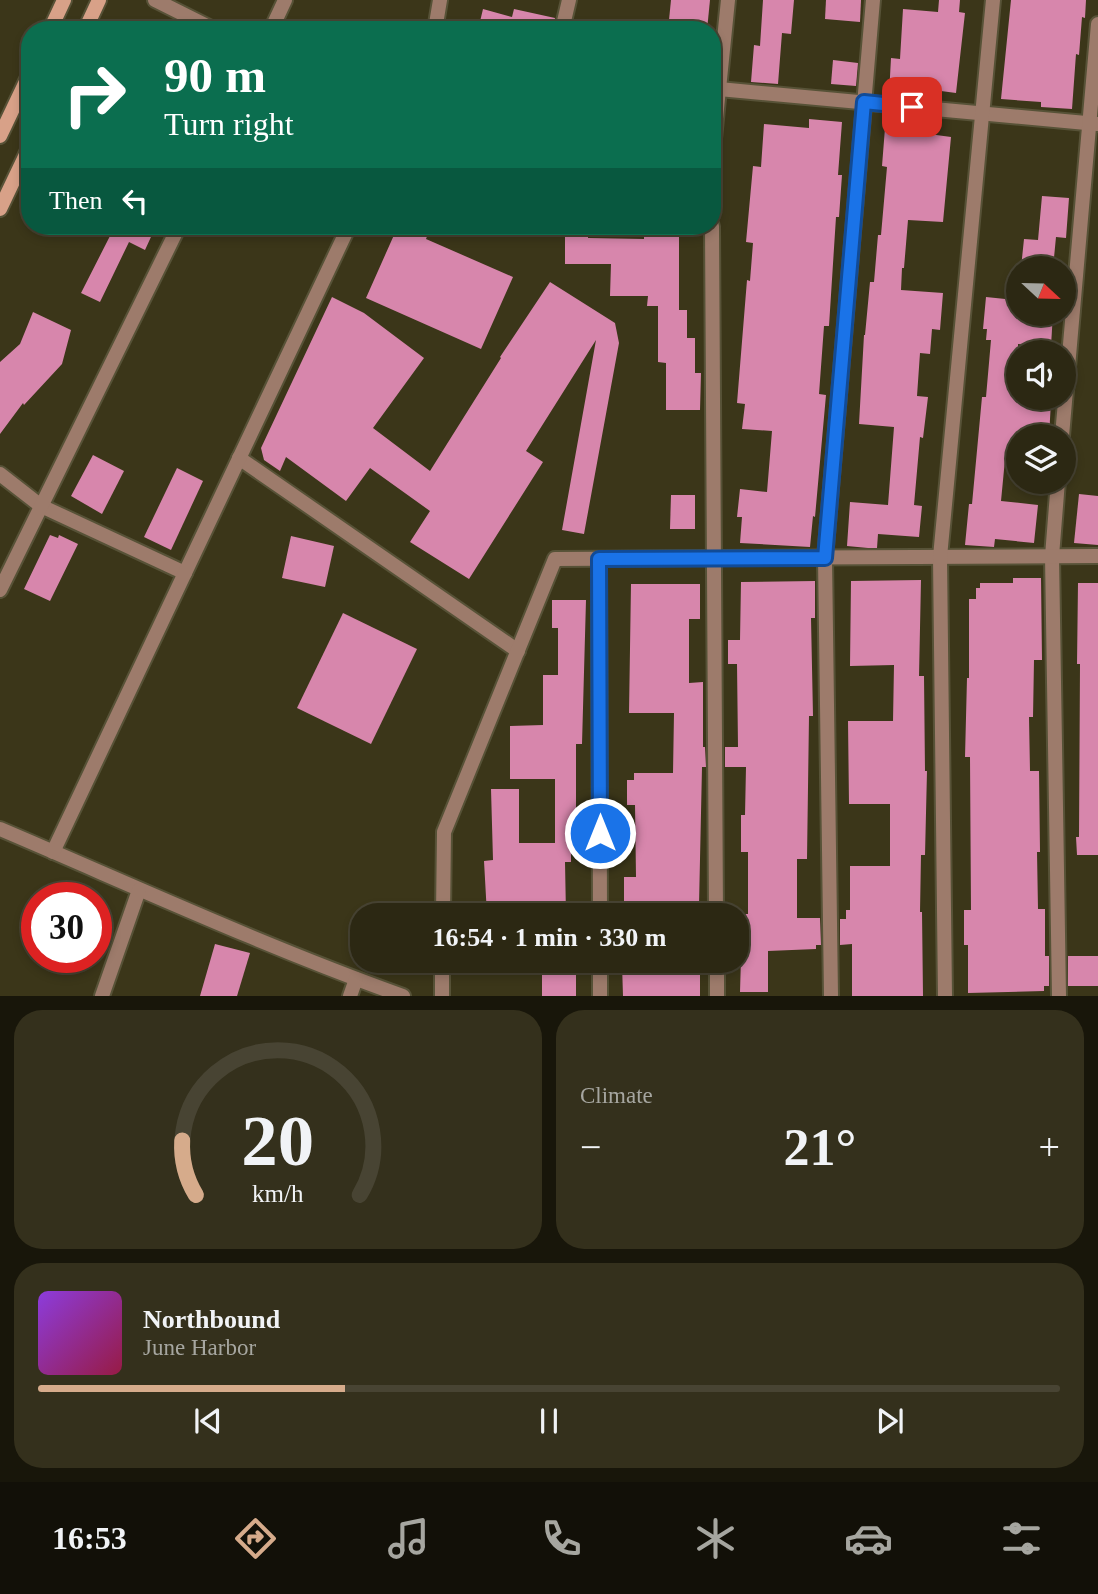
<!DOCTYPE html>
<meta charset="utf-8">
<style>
body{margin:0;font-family:"Times New Roman",serif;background:#34301c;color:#f1f3f6;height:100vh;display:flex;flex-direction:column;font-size:26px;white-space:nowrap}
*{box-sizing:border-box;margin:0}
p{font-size:23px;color:#a6a6a0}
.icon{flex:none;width:38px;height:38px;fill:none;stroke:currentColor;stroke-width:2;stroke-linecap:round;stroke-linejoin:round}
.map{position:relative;height:996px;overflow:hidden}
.panel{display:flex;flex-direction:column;gap:14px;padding:14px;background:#18160a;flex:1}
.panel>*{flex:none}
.hud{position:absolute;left:21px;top:21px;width:700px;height:214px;border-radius:28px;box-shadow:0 4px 10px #0003,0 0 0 2px #484433;background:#0b6e4f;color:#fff;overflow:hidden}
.needle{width:46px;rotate:112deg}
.buttons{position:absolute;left:1006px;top:256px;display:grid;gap:14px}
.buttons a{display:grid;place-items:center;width:70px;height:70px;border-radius:50%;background:#2c2813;box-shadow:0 4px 10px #0003,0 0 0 2px #484433;font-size:35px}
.speed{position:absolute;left:21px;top:882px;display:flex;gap:14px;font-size:35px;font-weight:700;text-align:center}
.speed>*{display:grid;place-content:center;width:91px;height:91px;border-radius:50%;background:#2c2813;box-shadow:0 4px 10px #0003,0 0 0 2px #484433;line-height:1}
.speed .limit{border:10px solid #d22;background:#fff;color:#111}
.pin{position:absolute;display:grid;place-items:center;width:60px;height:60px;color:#fff;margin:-30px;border-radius:14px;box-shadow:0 4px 10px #0006}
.me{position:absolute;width:77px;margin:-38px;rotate:0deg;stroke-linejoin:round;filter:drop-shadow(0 0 5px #0008)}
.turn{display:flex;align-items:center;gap:24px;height:147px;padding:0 28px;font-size:32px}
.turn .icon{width:91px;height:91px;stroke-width:2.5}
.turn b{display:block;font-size:49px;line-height:60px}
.then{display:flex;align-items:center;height:66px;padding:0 28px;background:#0003;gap:14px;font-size:26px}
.big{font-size:52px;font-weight:800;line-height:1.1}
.panel .card{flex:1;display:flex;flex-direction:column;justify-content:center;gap:10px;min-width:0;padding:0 24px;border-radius:28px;background:#34301c}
.panel .dial{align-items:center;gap:0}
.dial svg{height:182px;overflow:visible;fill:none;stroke:#484433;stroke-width:7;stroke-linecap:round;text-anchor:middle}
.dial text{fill:#f1f3f6;stroke:none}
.song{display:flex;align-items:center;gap:21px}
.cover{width:84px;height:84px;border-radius:10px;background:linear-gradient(135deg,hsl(270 70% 55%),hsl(340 70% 35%))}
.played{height:7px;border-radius:4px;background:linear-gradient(90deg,#d6ab8b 30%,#484433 30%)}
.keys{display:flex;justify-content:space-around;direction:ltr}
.heat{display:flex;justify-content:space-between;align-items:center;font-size:38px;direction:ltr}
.panel .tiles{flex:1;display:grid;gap:14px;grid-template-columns:1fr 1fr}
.card:last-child{grid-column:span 2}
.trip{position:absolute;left:350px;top:903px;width:399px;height:70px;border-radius:28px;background:#2c2813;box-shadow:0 4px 10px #0003,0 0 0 2px #484433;font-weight:800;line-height:70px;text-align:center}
.tab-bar{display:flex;height:112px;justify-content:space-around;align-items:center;background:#121008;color:#a6a6a0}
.tab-bar .icon{width:49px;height:49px}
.tab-bar .selected{color:#d6ab8b}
.tab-bar b{font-size:32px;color:#f1f3f6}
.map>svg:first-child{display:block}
</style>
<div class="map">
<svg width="1098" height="996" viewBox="0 0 1098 996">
<rect width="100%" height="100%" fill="#3b3619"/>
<g fill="#d786ac">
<polygon points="671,0 710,0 707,30 668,30"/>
<polygon points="763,0 794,0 791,34 782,33 778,84 751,82 754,45 760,46"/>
<polygon points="826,0 861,0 860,22 825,19"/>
<polygon points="939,0 960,0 959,12 965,13 956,93 941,91 940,99 889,95 891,58 900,59 903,9 938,12"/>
<polygon points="1011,0 1086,0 1085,18 1082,17 1079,55 1076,54 1072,109 1041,107 1041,102 1001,99"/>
<polygon points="483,9 512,17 514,9 555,18 553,30 478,30"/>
<polygon points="833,60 858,63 856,86 831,84"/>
<polygon points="809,119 842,122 838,175 842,175 839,217 836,217 829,326 824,326 819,394 826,395 815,517 813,516 810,547 740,543 742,517 737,517 740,489 767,492 772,431 742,429 745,404 737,403 747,280 750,281 753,243 746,242 753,166 761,167 764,124 809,128"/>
<polygon points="885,128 951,137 943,222 908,220 904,268 902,268 901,290 943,293 940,330 932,329 930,354 920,353 917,396 928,397 923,438 920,437 914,505 922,506 919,537 878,534 877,548 868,548 847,546 850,502 888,505 894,427 859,424 864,335 865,335 870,282 874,282 878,235 881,235 887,167 882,166"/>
<polygon points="1042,196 1069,198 1066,238 1056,237 1053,268 1021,268 1024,239 1038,240"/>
<polygon points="91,226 156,226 145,250 129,242 100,302 81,293 111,234"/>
<polygon points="398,226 431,226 426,239 513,277 481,349 366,298"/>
<polygon points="565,226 588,226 588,238 644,239 644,226 679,226 679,310 687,310 687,338 695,338 695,373 701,373 700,410 666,410 666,363 658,362 658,306 647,306 648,296 610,296 611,264 565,264"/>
<polygon points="550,282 615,323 619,343 584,534 562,530 596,340 526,451 543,462 469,579 410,542 430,511 370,468 346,501 286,457 280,471 264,460 261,448 332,297 364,313 424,358 373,428 430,471 501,358 500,357"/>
<polygon points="986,297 1015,300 1014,313 1053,313 1051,346 1018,344 1018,399 1051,402 1049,436 1013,436 1012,449 1006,449 1001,501 1038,505 1034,543 995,539 994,547 965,545 969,504 972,504 982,397 986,397 991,340 986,340 987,329 983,329"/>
<polygon points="33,312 71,330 62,364 24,405 23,403 0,434 0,362 20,344"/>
<polygon points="93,455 124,471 102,514 71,496"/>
<polygon points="177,468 203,481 171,550 144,537"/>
<polygon points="1079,494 1098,496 1098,545 1074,543"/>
<polygon points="671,495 695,495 695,529 670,529"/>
<polygon points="50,535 58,538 59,535 78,544 50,601 24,589"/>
<polygon points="291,536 334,546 325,587 282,578"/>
<polygon points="1013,578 1041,578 1042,660 1034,660 1033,717 1029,717 1030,771 1039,771 1040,852 1037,852 1038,909 1045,909 1045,956 1049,956 1049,986 1044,986 1044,991 968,993 968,945 964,945 964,910 971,910 970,757 965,757 967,678 969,678 969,599 976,599 976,588 980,588 980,583 1013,583"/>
<polygon points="921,580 919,676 924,676 925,771 927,771 925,855 921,855 920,912 922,912 923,996 852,996 852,944 840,945 840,919 846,919 846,910 850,910 850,866 890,866 890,804 849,804 848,721 893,721 894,665 850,666 851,581"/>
<polygon points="815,581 815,618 811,618 813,716 809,716 807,859 797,859 797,918 820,918 821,945 816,945 816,949 768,951 768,992 740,992 741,958 744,958 744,914 748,914 748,852 741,852 741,815 745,815 746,767 725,767 725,747 738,747 737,664 728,664 728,640 740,640 741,582"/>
<polygon points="1078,583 1098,583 1098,855 1077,855 1076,837 1079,837 1080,664 1077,664"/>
<polygon points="631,584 700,584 700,619 689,619 689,683 703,682 703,747 705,747 706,767 702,767 699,905 624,903 624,877 636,877 635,805 627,805 627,780 634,780 634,773 673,773 674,713 629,713"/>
<polygon points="552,600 586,600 582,744 576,744 576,835 571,835 571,862 565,862 566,915 487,915 484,861 493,860 491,789 519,789 519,843 555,843 555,779 510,779 510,726 543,725 543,675 558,675 558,628 552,628"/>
<polygon points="343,613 417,649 371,744 297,708"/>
<polygon points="215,944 250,953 237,996 200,996"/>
<rect x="1068" y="956" width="30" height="30"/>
<rect x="542" y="961" width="34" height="35"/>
<polygon points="671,961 692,961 692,969 700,969 700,996 623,996 622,964 671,964"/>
</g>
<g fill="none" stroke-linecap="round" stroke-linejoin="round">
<g stroke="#575237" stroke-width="18">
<g id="street">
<polyline points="155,0 215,30"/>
<polyline points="271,30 285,0"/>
<polyline points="435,30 440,0"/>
<polyline points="562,30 569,0"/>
<polyline points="719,89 1097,124"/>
<polyline points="712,158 728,0"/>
<polyline points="712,226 716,915"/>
<polyline points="1062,436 1098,24"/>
<polyline points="239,458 518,651"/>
<polyline points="0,474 41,506 185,573"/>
<polyline points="1058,481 1052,556 1059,996"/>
<polyline points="599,559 600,915"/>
<polyline points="0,590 179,226"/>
<path d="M0 829C134 886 266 947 403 996"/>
<polyline points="53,852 349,226"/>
<polyline points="443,915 444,832 555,559 1098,556"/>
<polyline points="600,961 600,996"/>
<polyline points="717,961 717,996"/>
<polyline points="102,996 139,890"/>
<polyline points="350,996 356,979"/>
<polyline points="442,996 442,961"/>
<polyline points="831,996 825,558 873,0"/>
<polyline points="945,996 940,557 993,0"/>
</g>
</g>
<g stroke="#575237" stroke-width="18">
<g id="secondary">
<polyline points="50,30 64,0"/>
<polyline points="85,30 99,0"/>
<polyline points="0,136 30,73"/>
<polyline points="0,209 30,146"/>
</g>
</g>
<use href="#street" stroke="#9d7b6b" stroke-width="14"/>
<use href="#secondary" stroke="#d8a188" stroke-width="14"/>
</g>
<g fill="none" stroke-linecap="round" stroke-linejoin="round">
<g stroke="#114b97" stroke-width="18">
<polyline id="route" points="600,833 599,559 825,558 864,102 912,107"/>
</g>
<use href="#route" stroke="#1a73e8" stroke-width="12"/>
</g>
</svg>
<div class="buttons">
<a><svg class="needle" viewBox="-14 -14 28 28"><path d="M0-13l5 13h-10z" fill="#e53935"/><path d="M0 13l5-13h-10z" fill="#a6a6a0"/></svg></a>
<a><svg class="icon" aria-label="sound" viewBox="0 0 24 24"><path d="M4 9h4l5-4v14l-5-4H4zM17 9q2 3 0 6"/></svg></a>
<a><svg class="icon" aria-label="layers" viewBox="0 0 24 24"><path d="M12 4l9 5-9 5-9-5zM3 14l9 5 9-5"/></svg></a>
</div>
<div class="speed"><div class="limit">30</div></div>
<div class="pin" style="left:912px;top:107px;background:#d93025"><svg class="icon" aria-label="arrive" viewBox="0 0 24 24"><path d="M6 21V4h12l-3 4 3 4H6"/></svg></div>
<svg class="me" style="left:600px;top:833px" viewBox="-20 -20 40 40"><circle r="17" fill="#1a73e8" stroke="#fff" stroke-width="3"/><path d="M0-11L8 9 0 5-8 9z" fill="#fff"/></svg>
<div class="trip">16:54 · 1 min · 330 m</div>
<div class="hud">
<div class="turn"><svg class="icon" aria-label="right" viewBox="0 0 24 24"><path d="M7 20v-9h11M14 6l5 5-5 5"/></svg><div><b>90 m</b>Turn right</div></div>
<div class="then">Then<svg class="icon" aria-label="left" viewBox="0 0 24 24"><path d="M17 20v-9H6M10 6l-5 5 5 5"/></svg></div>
</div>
</div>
<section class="panel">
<div class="tiles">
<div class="card dial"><svg viewBox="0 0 100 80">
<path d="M14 69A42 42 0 1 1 86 69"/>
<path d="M14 69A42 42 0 0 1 8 45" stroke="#d6ab8b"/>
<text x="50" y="56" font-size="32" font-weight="700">20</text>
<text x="50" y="72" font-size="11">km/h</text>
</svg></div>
<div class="card"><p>Climate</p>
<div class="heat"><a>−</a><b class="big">21°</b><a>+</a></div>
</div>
<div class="card">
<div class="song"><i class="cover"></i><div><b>Northbound</b><p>June Harbor</p></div></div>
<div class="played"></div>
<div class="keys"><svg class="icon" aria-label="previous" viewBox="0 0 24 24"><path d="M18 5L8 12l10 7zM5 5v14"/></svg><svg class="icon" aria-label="pause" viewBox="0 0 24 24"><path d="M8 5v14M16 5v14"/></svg><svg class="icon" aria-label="next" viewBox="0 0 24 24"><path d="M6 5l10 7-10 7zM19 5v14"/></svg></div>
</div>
</div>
</section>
<nav class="tab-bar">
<b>16:53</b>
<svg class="icon selected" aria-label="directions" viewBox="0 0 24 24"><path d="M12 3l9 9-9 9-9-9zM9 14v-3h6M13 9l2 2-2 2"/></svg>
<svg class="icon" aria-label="music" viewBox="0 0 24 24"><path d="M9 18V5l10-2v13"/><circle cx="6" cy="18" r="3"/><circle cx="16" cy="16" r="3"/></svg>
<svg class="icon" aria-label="phone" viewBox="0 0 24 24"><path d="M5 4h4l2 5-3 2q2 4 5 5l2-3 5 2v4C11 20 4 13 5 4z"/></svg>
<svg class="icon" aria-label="climate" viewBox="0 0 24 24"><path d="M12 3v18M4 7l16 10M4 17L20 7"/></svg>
<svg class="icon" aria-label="car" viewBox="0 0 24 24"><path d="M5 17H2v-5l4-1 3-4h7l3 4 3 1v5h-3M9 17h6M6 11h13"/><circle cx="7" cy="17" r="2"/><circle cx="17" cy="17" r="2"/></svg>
<svg class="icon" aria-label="filters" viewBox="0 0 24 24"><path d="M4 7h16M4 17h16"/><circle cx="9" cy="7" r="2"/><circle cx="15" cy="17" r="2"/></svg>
</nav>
